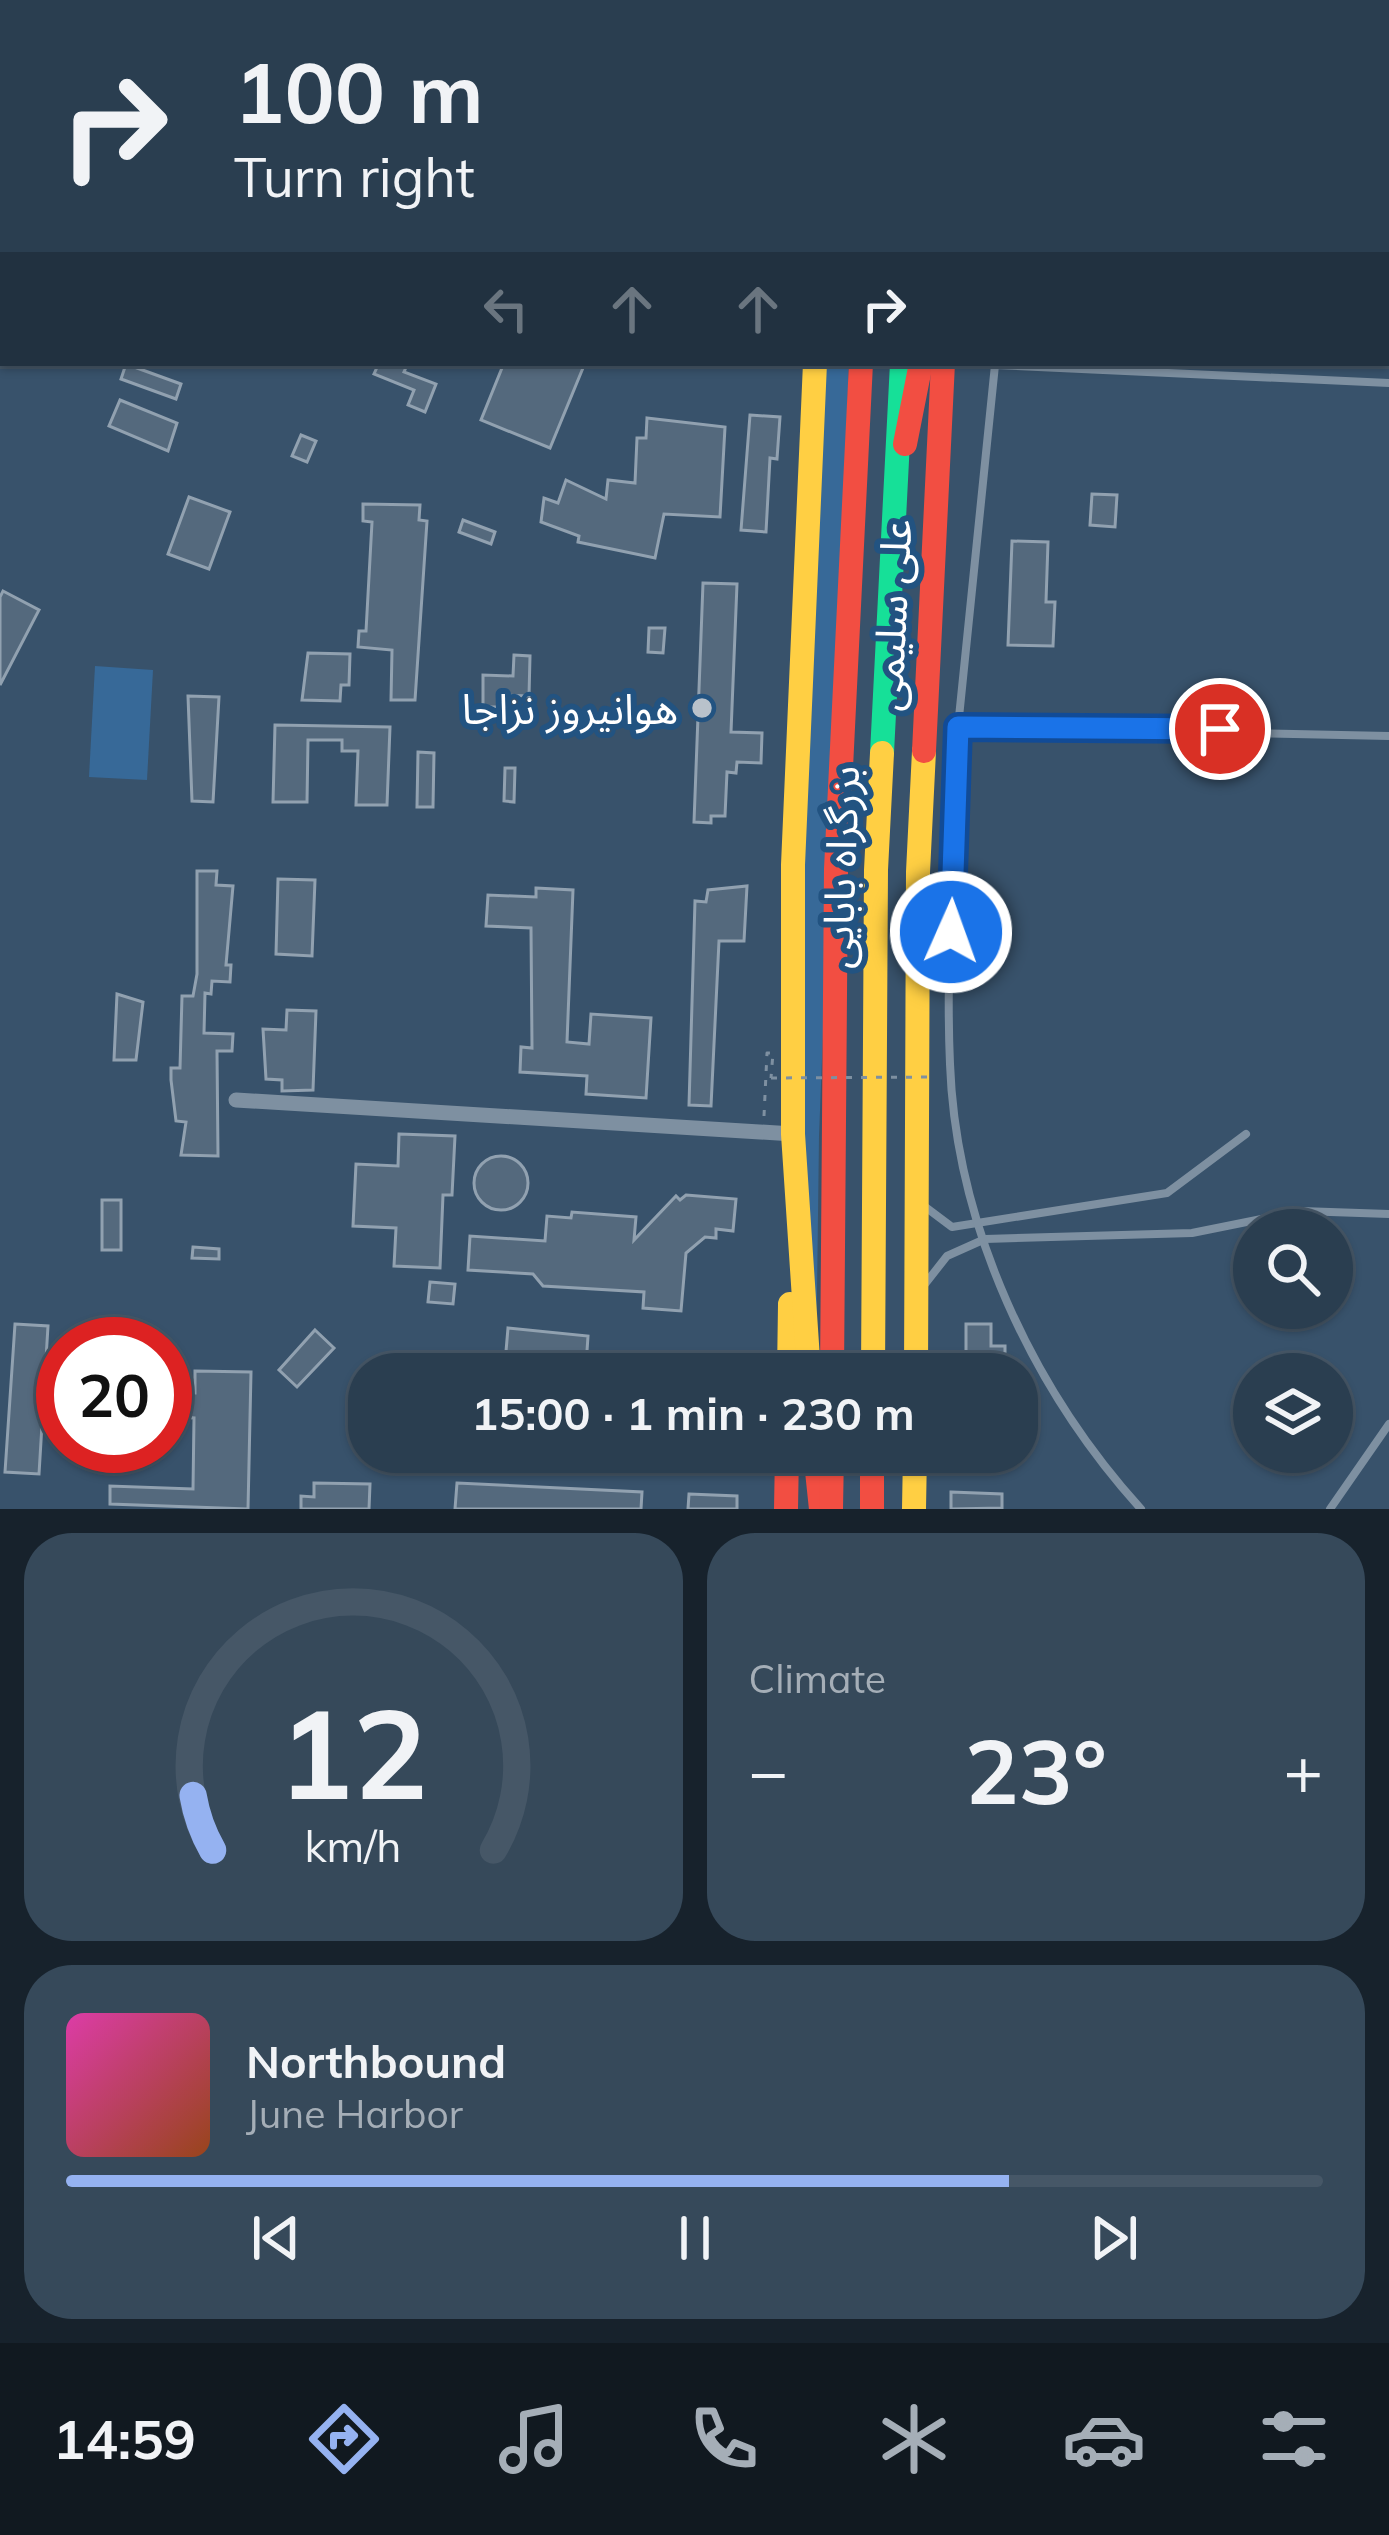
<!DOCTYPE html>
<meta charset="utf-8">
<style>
body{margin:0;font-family:Mulish,"Noto Sans Arabic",sans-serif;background:#36495a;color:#f1f3f6;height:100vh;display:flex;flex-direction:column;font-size:45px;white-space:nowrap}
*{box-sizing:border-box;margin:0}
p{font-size:39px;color:#a5aeb7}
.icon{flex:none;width:66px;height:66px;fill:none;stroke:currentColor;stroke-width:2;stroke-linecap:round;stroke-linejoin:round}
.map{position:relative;height:1509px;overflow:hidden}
.side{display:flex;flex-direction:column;gap:24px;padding:24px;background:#17222c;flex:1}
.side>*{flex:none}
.hud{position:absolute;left:0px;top:0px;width:1389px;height:366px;box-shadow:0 3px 9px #0004,0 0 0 3px #465767;background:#2a3e50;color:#f1f3f6;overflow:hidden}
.buttons{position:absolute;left:1233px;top:1209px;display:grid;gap:24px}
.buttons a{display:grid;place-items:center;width:120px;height:120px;border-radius:50%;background:#2a3e50;box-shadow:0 3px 9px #0004,0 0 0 3px #465767;font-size:60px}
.speed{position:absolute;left:36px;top:1317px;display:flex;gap:24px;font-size:60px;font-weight:700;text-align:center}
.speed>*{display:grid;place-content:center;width:156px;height:156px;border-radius:50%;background:#2a3e50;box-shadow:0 3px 9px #0004,0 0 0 3px #465767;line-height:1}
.speed .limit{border:18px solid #d22;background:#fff;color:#111}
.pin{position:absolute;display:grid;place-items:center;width:102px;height:102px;color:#fff;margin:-51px;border:6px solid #fff;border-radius:50%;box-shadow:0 3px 12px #0007}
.me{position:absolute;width:132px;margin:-66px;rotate:2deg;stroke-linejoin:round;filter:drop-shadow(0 0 9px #0008)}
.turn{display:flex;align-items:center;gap:42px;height:252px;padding:0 36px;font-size:54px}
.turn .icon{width:156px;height:156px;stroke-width:2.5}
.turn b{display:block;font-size:84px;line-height:102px}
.lanes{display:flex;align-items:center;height:114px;padding:0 36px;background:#0003;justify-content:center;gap:60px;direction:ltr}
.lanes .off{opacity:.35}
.big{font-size:90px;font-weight:700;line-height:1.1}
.side .card{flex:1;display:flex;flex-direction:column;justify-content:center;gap:18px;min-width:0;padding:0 42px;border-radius:48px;background:#36495a}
.side .dial{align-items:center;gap:0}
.dial svg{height:312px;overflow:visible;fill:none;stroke:#465767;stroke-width:7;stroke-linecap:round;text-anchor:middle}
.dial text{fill:#f1f3f6;stroke:none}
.song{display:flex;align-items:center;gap:36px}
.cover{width:144px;height:144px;border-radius:18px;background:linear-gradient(135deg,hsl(320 70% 55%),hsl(20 70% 35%))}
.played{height:12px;border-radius:6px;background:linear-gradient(90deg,#95b2f1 75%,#465767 75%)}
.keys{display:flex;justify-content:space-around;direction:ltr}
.heat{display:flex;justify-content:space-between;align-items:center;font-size:66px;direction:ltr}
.side .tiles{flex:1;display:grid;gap:24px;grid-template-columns:1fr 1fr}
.card:last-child{grid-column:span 2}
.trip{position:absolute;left:348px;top:1353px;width:690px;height:120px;border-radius:48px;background:#2a3e50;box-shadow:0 3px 9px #0004,0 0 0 3px #465767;font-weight:700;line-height:120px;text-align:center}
.dock{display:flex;height:192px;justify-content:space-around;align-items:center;background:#111920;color:#a5aeb7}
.dock .icon{width:84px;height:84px}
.dock .selected{color:#95b2f1}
.dock b{font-size:54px;color:#f1f3f6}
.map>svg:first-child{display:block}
</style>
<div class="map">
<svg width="1389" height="1509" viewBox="0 0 1389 1509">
<rect width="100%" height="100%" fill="#38526b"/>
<g fill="#376998">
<path d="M826 363H849L819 1136 816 1374C782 1042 808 696 826 363Z"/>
<polygon points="95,666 153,670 147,780 89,777"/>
</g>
<g fill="#54697d" stroke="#91a1b0" stroke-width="3">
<polygon points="379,363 408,363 404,372 436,384 425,412 408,405 414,390 374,374"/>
<polygon points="504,363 585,363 550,448 481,420"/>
<polygon points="126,364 181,384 176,399 121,379"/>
<polygon points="120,400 177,423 168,451 109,426"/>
<polygon points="750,415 780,417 777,459 770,458 766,532 741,530"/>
<polygon points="647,418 725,427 720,517 664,514 655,558 578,542 579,536 541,522 544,498 558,503 566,480 606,499 608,480 635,483 637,438 646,438"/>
<polygon points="301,435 316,441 307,462 292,456"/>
<polygon points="1092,494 1117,495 1115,527 1090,525"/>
<polygon points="189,497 230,512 209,569 168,554"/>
<polygon points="363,504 420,505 419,520 427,521 415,700 391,700 392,650 358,647 359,631 366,631 372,522 363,521"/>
<polygon points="463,520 495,532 491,544 459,532"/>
<polygon points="1012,541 1048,542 1046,602 1055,602 1053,646 1008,645"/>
<polygon points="703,583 737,584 731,732 762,733 761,763 737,762 736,773 727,772 725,816 711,816 711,823 694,822"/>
<polygon points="3,591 39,610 0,685 0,597"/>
<polygon points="649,628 665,628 663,653 648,652"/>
<polygon points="308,653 350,654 349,685 341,685 340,701 302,700"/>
<polygon points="514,655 530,656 529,696 502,695 502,707 483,707 483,675 513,676"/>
<polygon points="188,696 219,697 213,802 192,801"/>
<polygon points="275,725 390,727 387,805 356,805 358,751 342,751 342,740 308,740 307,802 273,802"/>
<polygon points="418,752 434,753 433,807 417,807"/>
<polygon points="505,768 515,768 514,802 504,801"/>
<polygon points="197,871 217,871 216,885 233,886 226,965 231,965 230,982 212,981 211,994 205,993 204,1033 233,1034 232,1051 217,1051 218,1156 181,1155 186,1122 176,1121 171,1080 171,1068 180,1068 182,996 193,996 197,974"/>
<polygon points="278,879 315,880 312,956 276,954"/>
<polygon points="747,886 744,941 719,941 711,1106 689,1105 695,901 706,902 708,890"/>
<polygon points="536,888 573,890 567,1042 589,1044 591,1014 651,1018 646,1098 586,1094 587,1076 520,1072 521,1047 532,1048 531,928 486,926 488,895 536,897"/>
<polygon points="117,994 143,1002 136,1060 114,1060"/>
<polygon points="287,1010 316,1011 313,1090 282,1091 282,1080 266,1079 263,1029 286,1030"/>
<polygon points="399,1134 455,1136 452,1195 443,1195 440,1268 394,1266 396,1228 353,1226 356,1164 398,1166"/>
<circle cx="501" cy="1183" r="27"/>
<polygon points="686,1195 736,1199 733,1231 716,1229 716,1238 705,1237 686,1253 681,1311 643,1308 644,1292 543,1286 533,1274 468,1270 470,1236 545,1241 547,1216 571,1218 572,1212 636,1217 634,1240 676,1196 680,1200"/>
<rect x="102" y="1200" width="19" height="50"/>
<polygon points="193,1247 219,1249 219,1259 192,1258"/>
<polygon points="430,1282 455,1284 453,1304 428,1302"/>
<polygon points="15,1324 48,1326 39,1474 5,1472"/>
<polygon points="966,1324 991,1324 991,1346 1005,1346 1005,1374 966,1374"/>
<polygon points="508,1328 588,1336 586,1366 548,1369 505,1363"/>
<polygon points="315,1330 334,1348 297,1387 279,1370"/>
<polygon points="195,1371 251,1372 248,1509 110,1504 110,1486 193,1489 194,1418 167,1416 168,1392 195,1393"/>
<rect x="1017" y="1408" width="19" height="23"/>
<polygon points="314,1483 370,1484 369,1509 301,1509 301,1496 314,1497"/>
<polygon points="457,1483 642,1492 641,1509 455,1509"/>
<polygon points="951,1492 1002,1494 1002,1508 951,1509"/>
<polygon points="689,1494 737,1496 737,1509 688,1509"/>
</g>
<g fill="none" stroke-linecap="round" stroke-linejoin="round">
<polyline stroke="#7e90a1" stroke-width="3" stroke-dasharray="6 9" stroke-linecap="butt" points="764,1116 767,1053 773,1053 771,1078"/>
<g stroke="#7e90a1" stroke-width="8">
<polyline points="1018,3 1019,0"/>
<polyline points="958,727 995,365 1389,383"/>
<polyline points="924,1206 952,1227 1167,1193 1246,1134"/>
<polyline points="925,1284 947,1256 985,1239 1192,1233 1301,1211 1389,1214"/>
<path d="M1141 1509C1033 1390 956 1226 950 1064 945 952 956 839 958 727L1389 736"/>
<polyline points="1330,1509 1389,1424"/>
</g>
<polyline stroke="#7e90a1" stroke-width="15" points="236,1100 793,1134"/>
<g stroke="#16e098" stroke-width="24">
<polyline points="936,0 936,3"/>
<polyline points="882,753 902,363"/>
</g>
<g stroke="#ffcf43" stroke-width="24">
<polyline points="894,3 895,0"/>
<polyline points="978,3 979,0"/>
<polyline points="789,1374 790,1304"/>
<polyline points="809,1374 793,1134 793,865 815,363"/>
<polyline points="873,1374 876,870 882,753"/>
<polyline points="916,1374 918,872 924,751"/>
<polyline points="914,1509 915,1452"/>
</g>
<g stroke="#f24e42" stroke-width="24">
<polyline points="841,0 841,3"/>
<polyline points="905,444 921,363"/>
<polyline points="924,751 943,363"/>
<polyline points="832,1374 836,869 861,363"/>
<polyline points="815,1452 821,1509"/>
<polyline points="872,1452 872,1509"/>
<polyline points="786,1509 787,1452"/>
<polyline points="831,1509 832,1452"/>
</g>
<g stroke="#7e90a1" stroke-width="3" stroke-dasharray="6 9" stroke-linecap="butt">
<polyline points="833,0 849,3"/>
<polyline points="771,1078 933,1077"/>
</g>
</g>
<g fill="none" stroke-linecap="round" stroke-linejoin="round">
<g stroke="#114b97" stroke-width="30">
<polyline id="route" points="951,932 958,727 1220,729"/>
</g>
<use href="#route" stroke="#1a73e8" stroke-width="21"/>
</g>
<circle fill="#b9c2cb" stroke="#225381" stroke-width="4.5" cx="702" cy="708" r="12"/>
<g text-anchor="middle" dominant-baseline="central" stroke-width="12" stroke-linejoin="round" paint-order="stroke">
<g font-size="42" fill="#fff" stroke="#225381">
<text transform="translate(891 615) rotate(-87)">علی سلیمی</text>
<text transform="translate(840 867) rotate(-88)">بزرگراه بابایی</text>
</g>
<g font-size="42" fill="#fff" stroke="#225381" text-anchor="end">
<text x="678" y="708">هوانیروز نزاجا</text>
</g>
</g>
</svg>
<div class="buttons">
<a><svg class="icon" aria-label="search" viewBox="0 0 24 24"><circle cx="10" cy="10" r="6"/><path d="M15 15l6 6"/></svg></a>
<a><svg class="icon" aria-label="layers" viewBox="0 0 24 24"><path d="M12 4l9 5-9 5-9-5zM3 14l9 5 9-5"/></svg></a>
</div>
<div class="speed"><div class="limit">20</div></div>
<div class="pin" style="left:1220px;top:729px;background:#d93025"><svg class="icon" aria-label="arrive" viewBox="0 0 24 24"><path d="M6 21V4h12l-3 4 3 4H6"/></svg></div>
<svg class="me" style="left:951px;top:932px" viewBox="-20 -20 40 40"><circle r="17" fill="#1a73e8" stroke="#fff" stroke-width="3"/><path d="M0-11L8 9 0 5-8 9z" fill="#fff"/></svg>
<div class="trip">15:00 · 1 min · 230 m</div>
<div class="hud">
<div class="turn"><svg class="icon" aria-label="right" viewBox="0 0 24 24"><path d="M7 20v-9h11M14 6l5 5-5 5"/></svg><div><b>100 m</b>Turn right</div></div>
<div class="lanes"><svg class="icon off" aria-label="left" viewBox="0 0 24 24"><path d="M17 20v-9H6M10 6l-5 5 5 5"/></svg><svg class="icon off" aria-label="ahead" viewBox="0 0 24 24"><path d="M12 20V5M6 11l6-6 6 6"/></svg><svg class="icon off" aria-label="ahead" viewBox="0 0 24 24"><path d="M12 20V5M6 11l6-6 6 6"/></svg><svg class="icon" aria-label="right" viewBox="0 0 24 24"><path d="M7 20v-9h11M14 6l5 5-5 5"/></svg></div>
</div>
</div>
<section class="side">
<div class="tiles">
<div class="card dial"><svg viewBox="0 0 100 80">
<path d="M14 69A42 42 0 1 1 86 69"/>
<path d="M14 69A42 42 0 0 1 9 55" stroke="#95b2f1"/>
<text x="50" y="56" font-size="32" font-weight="700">12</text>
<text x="50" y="72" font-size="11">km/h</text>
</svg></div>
<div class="card"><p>Climate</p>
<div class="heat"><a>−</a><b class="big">23°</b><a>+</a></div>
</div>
<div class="card">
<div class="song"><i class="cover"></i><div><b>Northbound</b><p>June Harbor</p></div></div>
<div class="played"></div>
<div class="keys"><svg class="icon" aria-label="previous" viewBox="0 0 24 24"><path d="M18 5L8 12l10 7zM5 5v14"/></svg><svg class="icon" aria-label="pause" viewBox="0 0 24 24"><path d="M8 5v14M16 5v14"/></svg><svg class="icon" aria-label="next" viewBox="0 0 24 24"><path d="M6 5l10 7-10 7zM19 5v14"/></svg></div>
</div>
</div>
</section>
<nav class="dock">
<b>14:59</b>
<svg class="icon selected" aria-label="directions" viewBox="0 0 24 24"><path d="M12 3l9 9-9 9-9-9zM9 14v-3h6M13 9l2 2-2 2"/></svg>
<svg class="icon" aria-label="music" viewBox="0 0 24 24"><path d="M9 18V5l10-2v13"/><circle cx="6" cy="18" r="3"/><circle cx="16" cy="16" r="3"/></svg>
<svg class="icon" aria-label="phone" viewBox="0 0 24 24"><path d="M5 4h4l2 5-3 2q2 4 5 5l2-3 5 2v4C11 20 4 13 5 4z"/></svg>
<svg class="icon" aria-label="climate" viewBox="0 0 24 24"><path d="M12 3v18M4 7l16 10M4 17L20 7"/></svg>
<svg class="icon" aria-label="car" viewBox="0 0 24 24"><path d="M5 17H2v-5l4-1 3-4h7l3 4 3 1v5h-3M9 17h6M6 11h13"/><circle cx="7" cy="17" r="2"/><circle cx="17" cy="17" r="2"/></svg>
<svg class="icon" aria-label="filters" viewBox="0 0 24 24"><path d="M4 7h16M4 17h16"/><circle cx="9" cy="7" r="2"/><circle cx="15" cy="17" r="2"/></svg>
</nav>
